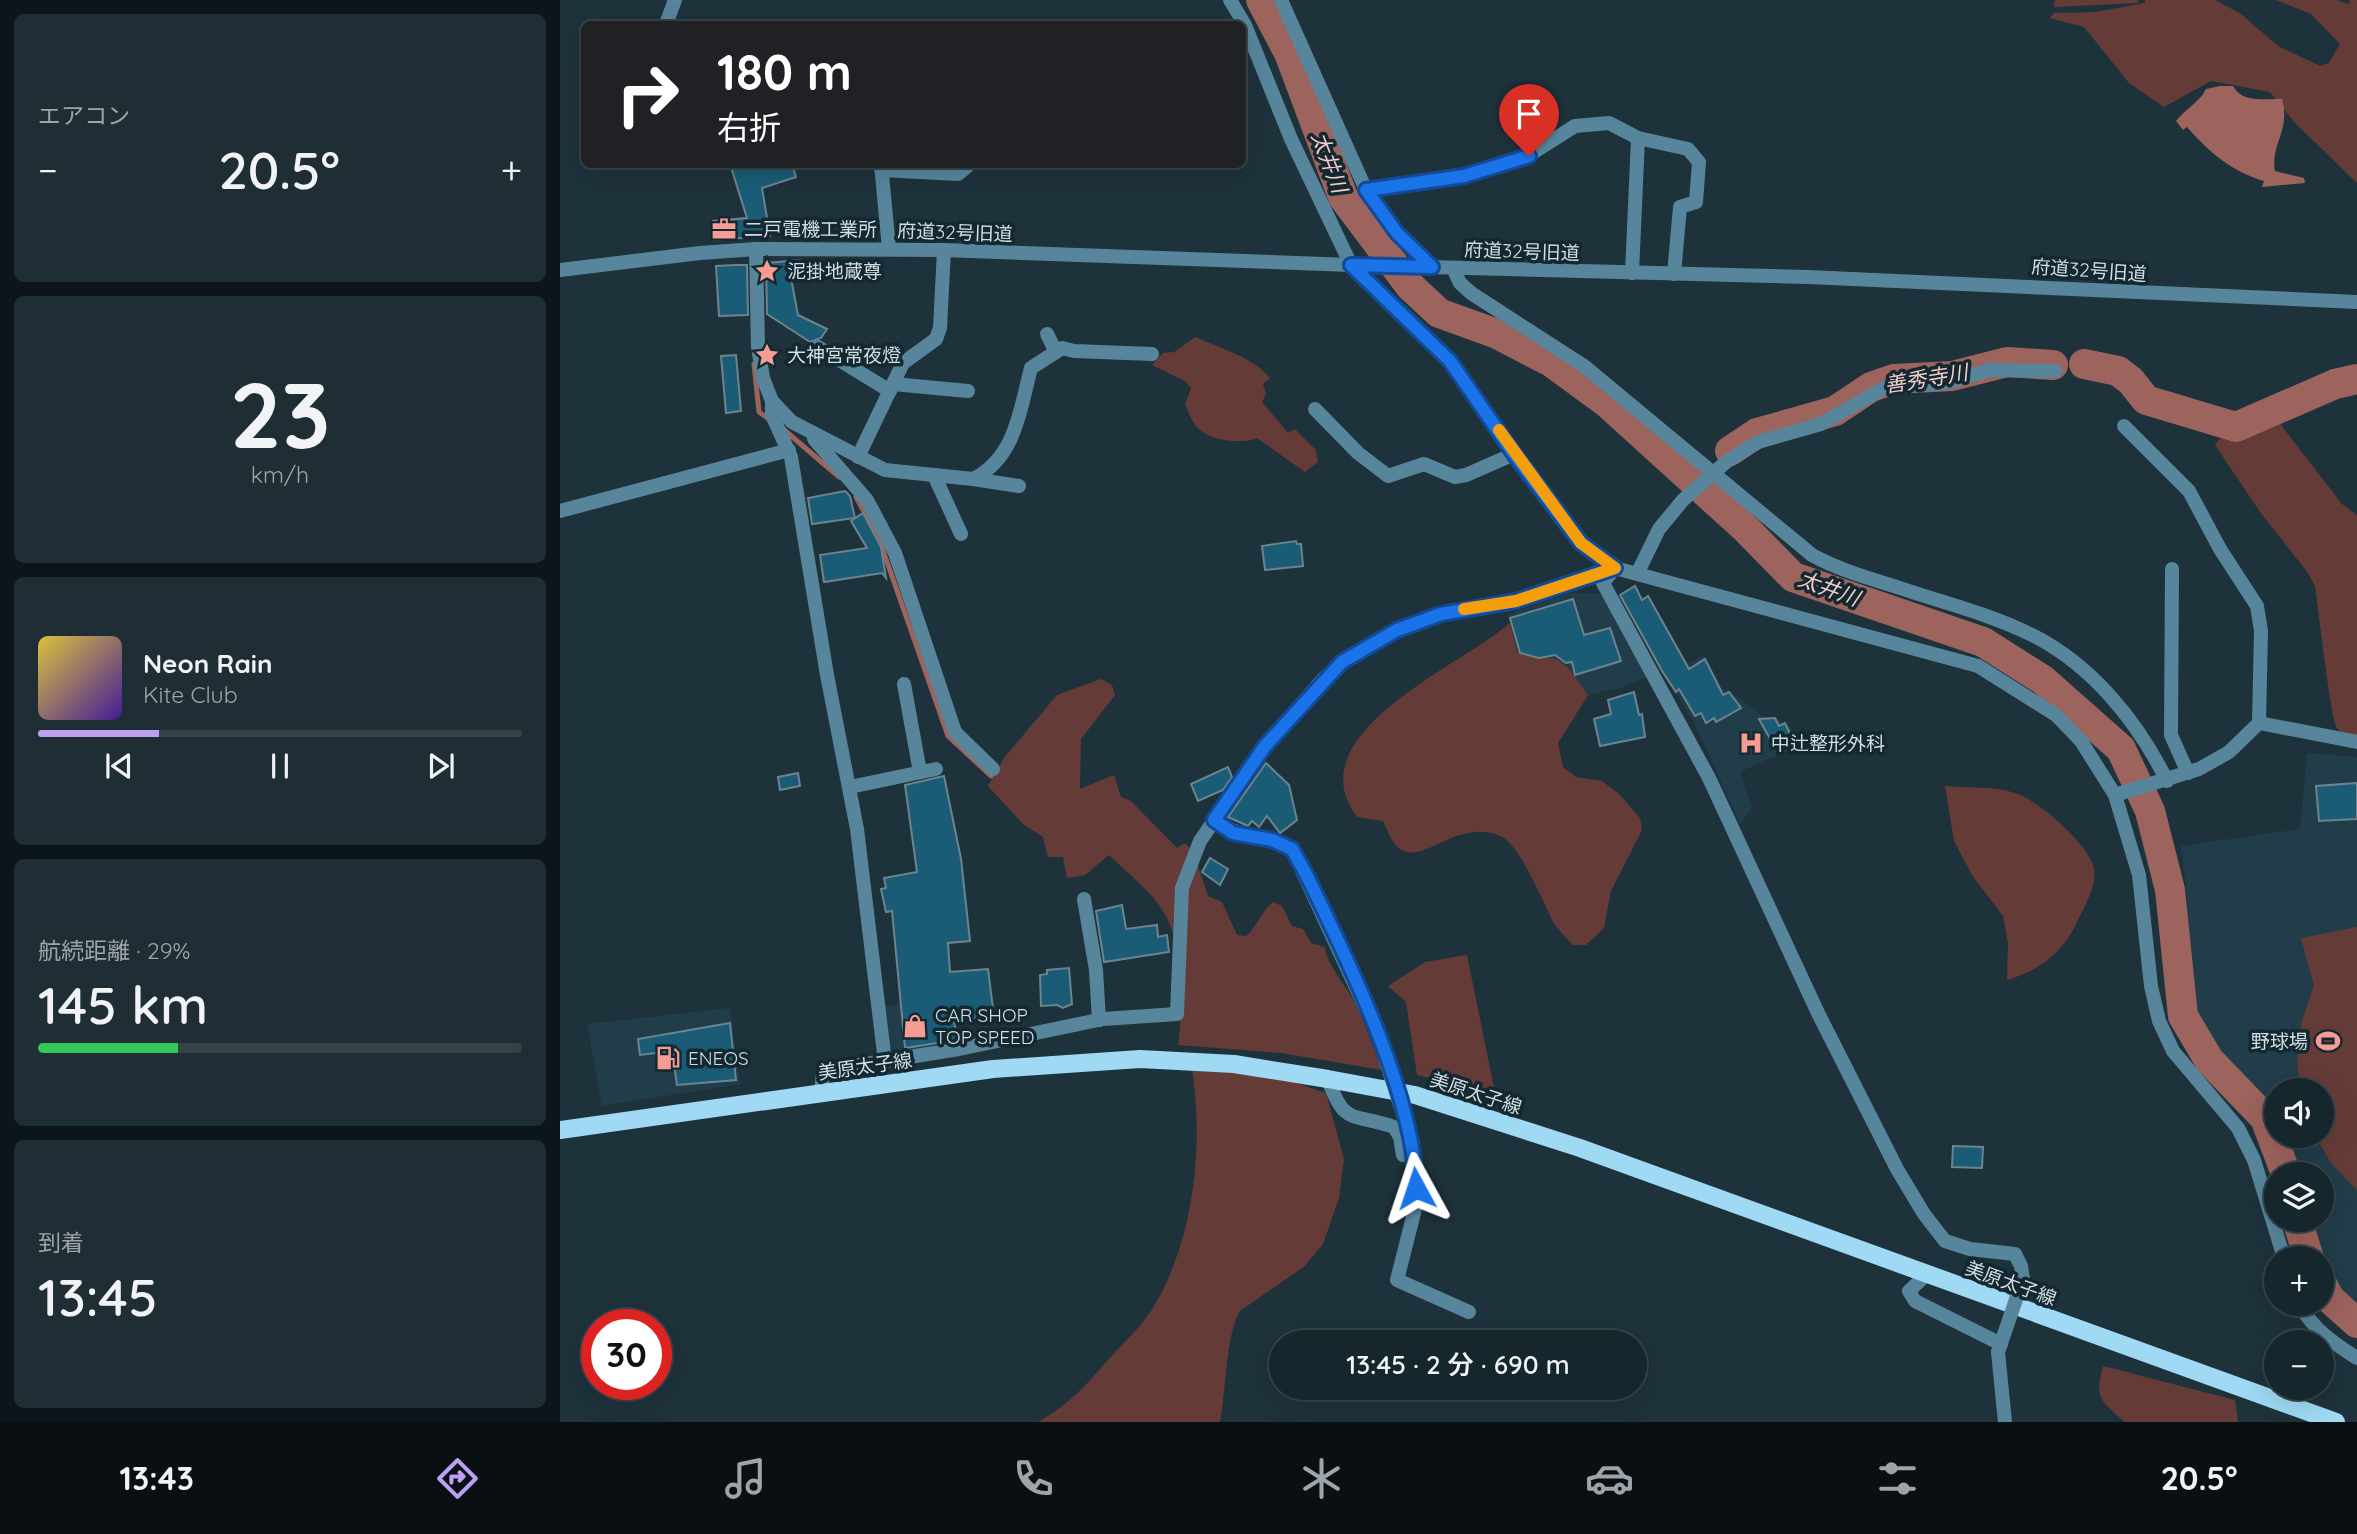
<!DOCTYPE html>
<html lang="ja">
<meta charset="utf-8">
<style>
body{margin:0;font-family:Quicksand,"Noto Sans JP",sans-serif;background:#1f2e35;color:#f1f3f6;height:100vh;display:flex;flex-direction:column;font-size:26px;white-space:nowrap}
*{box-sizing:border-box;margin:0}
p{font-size:23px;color:#9ea5aa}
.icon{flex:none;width:38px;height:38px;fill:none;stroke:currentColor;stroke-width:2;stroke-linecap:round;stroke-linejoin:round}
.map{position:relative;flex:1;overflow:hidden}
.panel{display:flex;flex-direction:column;gap:14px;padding:14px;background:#0c1519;width:560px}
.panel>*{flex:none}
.top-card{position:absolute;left:21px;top:21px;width:665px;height:147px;border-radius:10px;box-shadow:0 7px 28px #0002,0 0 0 2px #354349;background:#202124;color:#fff;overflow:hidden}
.controls{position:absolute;left:1704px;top:1078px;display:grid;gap:14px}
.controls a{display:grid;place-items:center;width:70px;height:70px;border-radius:50%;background:#16262d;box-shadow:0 7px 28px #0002,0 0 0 2px #354349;font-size:35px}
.speed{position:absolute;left:21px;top:1309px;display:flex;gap:14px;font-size:35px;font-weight:700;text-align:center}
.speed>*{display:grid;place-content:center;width:91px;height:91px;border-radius:50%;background:#16262d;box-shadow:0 7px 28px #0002,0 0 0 2px #354349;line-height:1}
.speed .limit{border:10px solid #d22;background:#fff;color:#111}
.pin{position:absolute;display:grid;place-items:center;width:60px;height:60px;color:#fff;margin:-72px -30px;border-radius:50% 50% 50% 0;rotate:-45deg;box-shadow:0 0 7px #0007}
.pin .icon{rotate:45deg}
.me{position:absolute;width:77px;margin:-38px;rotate:355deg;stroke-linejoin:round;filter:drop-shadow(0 0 5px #0008)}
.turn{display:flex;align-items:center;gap:24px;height:147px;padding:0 21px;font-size:32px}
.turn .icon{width:91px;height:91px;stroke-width:2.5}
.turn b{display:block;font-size:49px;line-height:60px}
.big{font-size:52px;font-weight:600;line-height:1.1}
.panel .card{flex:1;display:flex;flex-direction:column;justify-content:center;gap:10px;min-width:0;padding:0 24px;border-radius:10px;background:#1f2e35}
.panel .dial{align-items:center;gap:0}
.dial b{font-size:91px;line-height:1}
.song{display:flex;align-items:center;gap:21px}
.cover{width:84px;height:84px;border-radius:10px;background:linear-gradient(135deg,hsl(50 70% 55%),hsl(260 70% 35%))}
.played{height:7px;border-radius:4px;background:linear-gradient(90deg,#bca0f2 25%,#354349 25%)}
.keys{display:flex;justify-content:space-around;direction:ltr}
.heat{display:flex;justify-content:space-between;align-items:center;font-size:38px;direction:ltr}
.charge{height:10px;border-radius:5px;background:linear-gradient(90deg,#34c759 29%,#354349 0)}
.trip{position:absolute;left:709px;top:1330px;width:378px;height:70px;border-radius:35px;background:#16262d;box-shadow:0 7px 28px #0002,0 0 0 2px #354349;font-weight:600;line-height:70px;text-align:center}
.dock{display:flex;height:112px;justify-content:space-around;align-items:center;background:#090f12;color:#9ea5aa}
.dock .icon{width:49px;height:49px}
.dock .current{color:#bca0f2}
.dock b{font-size:32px;color:#f1f3f6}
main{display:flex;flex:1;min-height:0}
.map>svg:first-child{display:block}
</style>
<main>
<section class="panel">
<div class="card"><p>エアコン</p>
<div class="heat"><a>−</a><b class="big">20.5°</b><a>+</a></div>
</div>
<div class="card dial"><b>23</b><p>km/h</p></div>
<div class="card">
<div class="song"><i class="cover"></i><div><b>Neon Rain</b><p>Kite Club</p></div></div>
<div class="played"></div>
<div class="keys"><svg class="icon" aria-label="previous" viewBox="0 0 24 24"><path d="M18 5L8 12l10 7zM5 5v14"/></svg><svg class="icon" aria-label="pause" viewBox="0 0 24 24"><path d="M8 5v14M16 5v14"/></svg><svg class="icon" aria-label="next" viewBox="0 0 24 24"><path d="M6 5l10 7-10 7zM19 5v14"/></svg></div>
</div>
<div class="card"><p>航続距離 · 29%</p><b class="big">145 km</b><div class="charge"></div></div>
<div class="card"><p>到着</p><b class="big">13:45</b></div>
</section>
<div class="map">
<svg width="1797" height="1422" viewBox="0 0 1797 1422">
<rect width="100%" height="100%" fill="#1e323c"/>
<g fill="#213d49">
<polygon points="1011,593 1042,594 1090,676 1063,687 1028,695 1008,668 957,652 948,614"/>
<polygon points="1143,655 1163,689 1169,690 1206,719 1216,718 1227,724 1235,732 1244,751 1223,752 1180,772 1192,808 1180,824 1137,729 1107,677"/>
<polygon points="1747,753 1797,757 1797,1312 1782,1297 1756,1244 1750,1220 1762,1220 1762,1174 1739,1174 1725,1136 1762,1136 1762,1090 1717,1090 1717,1121 1683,1076 1652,1043 1637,1014 1629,987 1627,895 1621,846 1740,829"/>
<polygon points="369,1000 374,1047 337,1053 329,1047 325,1006"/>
<polygon points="170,1008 180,1084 42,1106 27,1024"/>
</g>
<g fill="#653b37">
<polygon points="1495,0 1578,0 1578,3 1494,7"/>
<polygon points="1585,0 1655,0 1681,14 1718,46 1760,66 1769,63 1780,44 1751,14 1716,0 1776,0 1789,4 1790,0 1797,0 1797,183 1734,122 1710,92 1651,81 1604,107 1569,83 1524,27 1490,18 1494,13 1535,12 1585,3"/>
<path d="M635 337C659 348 693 357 710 378L703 384 706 394 702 402 728 433 735 429 756 450 758 462 745 472 697 438C681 445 647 441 635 425 631 419 628 411 625 405L631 388 625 381 592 365 603 353 614 352Z"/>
<path d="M1718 421 1782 504 1797 515V736C1790 735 1782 734 1777 728 1771 721 1758 605 1755 586L1748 573 1700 512 1655 445C1669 425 1695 424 1718 421Z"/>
<path d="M950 623 957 652C974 658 977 655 991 658 1008 661 1019 683 1028 695L998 743 1003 767 1016 777 1042 781 1059 794 1080 818 1082 830 1051 891 1044 928 1026 945H1013C1007 938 1000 932 995 925 984 905 961 846 942 837 901 817 867 861 844 851 833 847 828 831 823 821L797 817C734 734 903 665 950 623Z"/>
<path d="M541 679 552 685 555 695 521 739 520 789 554 775 561 797 571 801 617 848 625 843 633 851 648 896 662 902 677 935 686 936C698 926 701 911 713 902L722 906 732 926 743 929 751 943 765 947C766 964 787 986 795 1003 806 1025 813 1048 822 1070L721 1053 618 1045C624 1001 626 943 599 905 586 887 565 871 549 855L525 875 507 878 503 857H488L483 837 464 825 428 786 444 758 497 695Z"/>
<path d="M1385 786C1407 788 1434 786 1455 793 1477 799 1531 846 1534 869 1537 886 1525 905 1518 920 1504 952 1481 970 1447 980L1448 943 1443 916 1412 875 1394 841Z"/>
<polygon points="1797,927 1797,1190 1771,1163 1755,1136 1762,1136 1762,1090 1741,1090 1737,1062 1742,1020 1754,986 1741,938"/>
<polygon points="907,955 935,1093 857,1075 846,1002 828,986 865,962"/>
<path d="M632 1069 718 1077 766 1093 784 1159 779 1198 763 1244 745 1266 680 1311C666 1333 666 1392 660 1422H478C512 1402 524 1387 549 1359 563 1343 580 1328 591 1311 634 1243 644 1147 632 1069Z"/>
<path d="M1543 1366 1675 1400 1678 1422H1565C1541 1401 1534 1399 1543 1366Z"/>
</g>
<path fill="#9d635d" d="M1660 86H1673C1683 104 1705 98 1722 99 1731 131 1710 144 1715 171L1744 178 1745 183 1702 187 1704 181C1672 172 1649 152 1627 127L1623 130 1616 121C1625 109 1639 103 1646 89Z"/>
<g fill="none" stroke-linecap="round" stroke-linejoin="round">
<g stroke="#9d635d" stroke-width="5">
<polyline points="194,364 199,412 209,419"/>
<polyline points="222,428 279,477"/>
<polyline points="296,497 319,539 388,736 431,776"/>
</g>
<g stroke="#9d635d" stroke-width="30">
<polyline points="701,0 729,53 783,197 850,286 879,313 937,334 991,362 1047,403 1186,529 1233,577 1423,642 1483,680 1561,749 1590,811 1610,890 1623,1016 1649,1060 1705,1118 1726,1174"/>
<polyline points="1524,364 1558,371 1571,381 1586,400 1676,427 1775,384 1797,379"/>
<polyline points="1170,451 1197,433 1275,411 1311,387 1334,379 1392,376 1447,362 1493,365"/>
<polyline points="1737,1220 1749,1258"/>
<polyline points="1762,1284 1770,1299 1797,1323"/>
</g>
</g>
<g fill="#1a5c76" stroke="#6d838e" stroke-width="2">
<polygon points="170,164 232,164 236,177 202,188 210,236 154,240 153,221 187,218"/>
<polygon points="240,260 240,270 231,278 238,315 267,329 261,338 250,342 207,314 206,263"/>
<polygon points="176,265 187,265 188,315 159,316 156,266"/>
<polygon points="176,355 181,411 166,413 161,356"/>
<polygon points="285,491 290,496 295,518 252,524 248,498"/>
<polygon points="303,513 321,547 326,578 322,573 264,582 260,555 307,548 291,521"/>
<polygon points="736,541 737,544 741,544 743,566 705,570 702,546"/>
<polygon points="1075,586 1082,600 1088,596 1129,669 1145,659 1163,695 1169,692 1181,708 1156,722 1154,718 1146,723 1141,713 1135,716 1119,689 1116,692 1102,671 1060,595"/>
<polygon points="1013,599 1024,635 1050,628 1061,661 1015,675 1012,662 1006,663 995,655 979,658 960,653 950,618"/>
<polygon points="1074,692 1079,715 1082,714 1085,737 1040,746 1034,719 1051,714 1048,700"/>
<polygon points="1215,718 1219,726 1225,723 1232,738 1214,746 1199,719"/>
<polygon points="706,763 729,785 737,820 720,833 707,816 699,827 692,821 688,826 668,817"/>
<polygon points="668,767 672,777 663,790 638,801 631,784"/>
<polygon points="238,773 240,786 220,790 218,777"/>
<polygon points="384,776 401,859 410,941 388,943 390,972 428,969 434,1016 394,1020 397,1040 345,1048 332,911 326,912 321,889 326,888 324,878 357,872 345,785"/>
<polygon points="1797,783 1797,819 1759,821 1756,786"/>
<polygon points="650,858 668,869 660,885 642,872"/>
<polygon points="562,905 566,929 597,925 598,937 607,935 609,952 544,962 536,911"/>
<polygon points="509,968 512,1004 503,1008 497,1005 481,1006 480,975 487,974 487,970"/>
<polygon points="170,1023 176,1080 117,1085 112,1051 80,1055 78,1039"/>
<polygon points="1393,1146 1423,1147 1422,1168 1392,1167"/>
</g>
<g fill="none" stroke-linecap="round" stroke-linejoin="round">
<g stroke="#57869c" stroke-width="14">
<polyline points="670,0 685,25 731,139 791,265"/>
<polyline points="721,0 806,190 837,233 872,267"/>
<polyline points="106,24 115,0"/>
<polyline points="321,164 329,249"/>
<polyline points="321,170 398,174 410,164"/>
<polyline points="806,190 904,176 969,155 1015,126 1049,123 1078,138 1128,149 1139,162 1136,202 1120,207 1114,274"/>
<polyline points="196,249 198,347 203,378 212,401 212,415 231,457 267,675 297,829 325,1062"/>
<path d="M893 268 900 283 911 293 1024 366 1252 555C1285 573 1317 580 1352 592 1392 605 1434 616 1472 635 1532 665 1578 722 1607 781"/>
<polyline points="1072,273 1078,138"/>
<polyline points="487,334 496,352"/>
<polyline points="258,347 330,391"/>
<polyline points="333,384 408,391"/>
<path d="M212 401 232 422 325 470 413 479C456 458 460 409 471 368L502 348 514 351 592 354"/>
<polyline points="755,409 798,453 828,476 864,464 895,477 906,475 954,454"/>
<polyline points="1564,426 1629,491 1660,549 1697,606 1701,631 1699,723"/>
<polyline points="254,439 307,500 335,553 395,732 433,769"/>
<polyline points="298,457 343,363 376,339 380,328 384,250"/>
<polyline points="374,475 401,534"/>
<polyline points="413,479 459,486"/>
<polyline points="0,511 229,450"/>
<polyline points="1054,569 1043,583 1149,778 1258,1013 1337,1169 1364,1214 1385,1241 1410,1249 1455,1254 1461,1266 1463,1279"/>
<polyline points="1612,569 1611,735 1628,773"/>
<polyline points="1078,572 1099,529 1123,500 1166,462 1198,442 1261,424 1324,388 1385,383 1430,370 1495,371"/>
<polyline points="344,684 360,772"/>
<polyline points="290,787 376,769"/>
<polyline points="1555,795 1639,769 1669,752 1699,723 1797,742"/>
<path d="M654 820C683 840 702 835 732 849L817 1033"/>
<polyline points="524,899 536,970 539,1020"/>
<path d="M768 1079C785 1127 791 1112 834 1127L840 1137 843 1155"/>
<polyline points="261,1093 263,1073 275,1069 399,1049 543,1019 617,1014 622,888 640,841 705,746 763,679 782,662 837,630 881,614 955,601 1055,568"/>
<polyline points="850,1136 856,1205 837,1280 909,1312"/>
<polyline points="1438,1352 1445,1422"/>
</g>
<g stroke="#57869c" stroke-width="14">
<polyline points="791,265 890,361 954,454 1021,543 1055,568 1418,666 1496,715 1521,741 1555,795 1579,875 1591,986 1599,1021 1613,1051 1678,1128 1694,1160 1724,1258"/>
<polyline points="0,270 140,253 196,249 384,250 791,265 1248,277 1797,302"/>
<polyline points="1366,1275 1349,1291 1355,1301 1441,1344"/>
<path d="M1739 1304C1753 1329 1773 1343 1797 1358"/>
</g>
<polyline stroke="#9fd9f3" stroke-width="18" points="0,1130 433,1069 580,1059 674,1064 768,1079 855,1095 1020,1148 1776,1422"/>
<g stroke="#57869c" stroke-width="14">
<polyline points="817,1033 850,1136"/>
<polyline points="1438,1352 1463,1279"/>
</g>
</g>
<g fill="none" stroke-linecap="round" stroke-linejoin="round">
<g stroke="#114b97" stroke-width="18">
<path id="route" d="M856 1188C855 1095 786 956 745 872L732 849 712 840 673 833 654 820 705 746 782 662 837 630 881 614 956 601 1055 568 1021 543 954 454 890 361 791 265 872 267 837 233 806 190 904 176 969 156"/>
</g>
<use href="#route" stroke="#1a73e8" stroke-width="12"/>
<polyline stroke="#f59e0b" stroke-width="12" points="904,609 956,601 1055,568 1021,543 939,430"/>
</g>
<defs>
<g id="office-bare" transform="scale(1.89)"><path d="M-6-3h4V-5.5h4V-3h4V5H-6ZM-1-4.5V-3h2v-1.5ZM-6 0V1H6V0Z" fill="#f59c93" stroke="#142831" stroke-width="2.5" paint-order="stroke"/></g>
<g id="sight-bare" transform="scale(1.89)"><path d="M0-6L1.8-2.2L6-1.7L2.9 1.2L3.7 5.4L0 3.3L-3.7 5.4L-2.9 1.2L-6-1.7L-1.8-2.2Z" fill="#f59c93" stroke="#142831" stroke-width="2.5" paint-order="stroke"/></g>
<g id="hospital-bare" transform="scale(1.89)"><path d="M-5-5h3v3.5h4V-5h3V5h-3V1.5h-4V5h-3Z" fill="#f59c93" stroke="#142831" stroke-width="2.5" paint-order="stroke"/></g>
<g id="shop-bare" transform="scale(1.89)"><path d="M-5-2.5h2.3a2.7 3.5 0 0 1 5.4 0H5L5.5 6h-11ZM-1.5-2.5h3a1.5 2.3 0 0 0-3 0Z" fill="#f59c93" stroke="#142831" stroke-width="2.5" paint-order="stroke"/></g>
<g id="stadium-bare" transform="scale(1.89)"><path d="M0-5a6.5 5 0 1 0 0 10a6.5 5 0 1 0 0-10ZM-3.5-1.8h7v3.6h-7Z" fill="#f59c93" stroke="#142831" stroke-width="2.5" paint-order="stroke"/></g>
<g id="fuel-bare" transform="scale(1.89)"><path d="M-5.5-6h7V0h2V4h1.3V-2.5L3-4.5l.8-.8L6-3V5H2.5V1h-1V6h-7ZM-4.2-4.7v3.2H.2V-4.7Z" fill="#f59c93" stroke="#142831" stroke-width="2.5" paint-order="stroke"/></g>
</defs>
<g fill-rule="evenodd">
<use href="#office-bare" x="164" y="229"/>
<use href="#sight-bare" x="207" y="271"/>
<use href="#sight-bare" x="207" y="355"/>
<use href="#hospital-bare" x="1191" y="743"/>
<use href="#shop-bare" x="355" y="1026"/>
<use href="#stadium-bare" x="1768" y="1041"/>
<use href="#fuel-bare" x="108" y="1058"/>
</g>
<g text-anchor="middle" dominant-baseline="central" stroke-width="7" stroke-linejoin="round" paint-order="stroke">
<g font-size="19" fill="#d1dee4" stroke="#142831" text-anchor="start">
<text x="184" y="229">二戸電機工業所</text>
<text x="227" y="271">泥掛地蔵尊</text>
<text x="227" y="355">大神宮常夜燈</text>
<text x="1211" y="743">中辻整形外科</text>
<text x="375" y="1015">CAR SHOP<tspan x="375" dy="22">TOP SPEED</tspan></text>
<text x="1748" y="1041" text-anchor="end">野球場</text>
<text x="128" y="1058">ENEOS</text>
</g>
<g font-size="19" fill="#d1dee4" stroke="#142831">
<text transform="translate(395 232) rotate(2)">府道32号旧道</text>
<text transform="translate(962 251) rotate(2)">府道32号旧道</text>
<text transform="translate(1529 270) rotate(4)">府道32号旧道</text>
<text transform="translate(305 1066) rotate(-8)">美原太子線</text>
<text transform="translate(916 1093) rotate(18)">美原太子線</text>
<text transform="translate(1451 1283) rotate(20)">美原太子線</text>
</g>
<g font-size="21" font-style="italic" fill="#f3cdc9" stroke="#142831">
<text transform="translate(770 162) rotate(69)">太井川</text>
<text transform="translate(1366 378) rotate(-9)">善秀寺川</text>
<text transform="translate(1269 588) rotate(20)">太井川</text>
</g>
</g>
</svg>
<div class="controls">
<a><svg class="icon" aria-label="sound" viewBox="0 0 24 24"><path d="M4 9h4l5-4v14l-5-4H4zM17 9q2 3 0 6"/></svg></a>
<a><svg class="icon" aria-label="layers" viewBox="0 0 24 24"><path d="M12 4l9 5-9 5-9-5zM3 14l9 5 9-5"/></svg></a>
<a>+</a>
<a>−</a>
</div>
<div class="speed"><div class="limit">30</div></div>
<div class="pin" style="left:969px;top:156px;background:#d93025"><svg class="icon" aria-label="arrive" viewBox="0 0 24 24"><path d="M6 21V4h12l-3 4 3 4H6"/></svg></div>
<svg class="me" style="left:856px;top:1188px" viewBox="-20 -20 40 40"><path d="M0-17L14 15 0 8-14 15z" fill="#1a73e8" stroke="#fff" stroke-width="4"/></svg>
<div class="trip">13:45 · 2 分 · 690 m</div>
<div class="top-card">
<div class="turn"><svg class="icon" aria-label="right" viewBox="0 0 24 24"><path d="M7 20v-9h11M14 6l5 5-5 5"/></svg><div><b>180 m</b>右折</div></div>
</div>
</div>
</main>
<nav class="dock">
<b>13:43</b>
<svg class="icon current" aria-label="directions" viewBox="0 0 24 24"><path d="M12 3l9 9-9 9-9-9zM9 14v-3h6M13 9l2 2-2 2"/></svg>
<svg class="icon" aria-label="music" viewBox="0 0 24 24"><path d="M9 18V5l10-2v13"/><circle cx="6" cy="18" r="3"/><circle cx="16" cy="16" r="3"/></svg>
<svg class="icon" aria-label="phone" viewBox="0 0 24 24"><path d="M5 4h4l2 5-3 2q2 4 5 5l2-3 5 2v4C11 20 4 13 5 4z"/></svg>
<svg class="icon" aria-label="climate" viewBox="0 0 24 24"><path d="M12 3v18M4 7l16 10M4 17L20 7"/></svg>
<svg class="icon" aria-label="car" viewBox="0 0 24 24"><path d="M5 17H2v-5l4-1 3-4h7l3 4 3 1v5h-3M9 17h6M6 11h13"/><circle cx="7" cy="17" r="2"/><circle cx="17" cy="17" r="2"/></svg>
<svg class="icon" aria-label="filters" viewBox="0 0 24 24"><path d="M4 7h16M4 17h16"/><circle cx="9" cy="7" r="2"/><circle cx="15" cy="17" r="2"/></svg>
<b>20.5°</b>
</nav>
